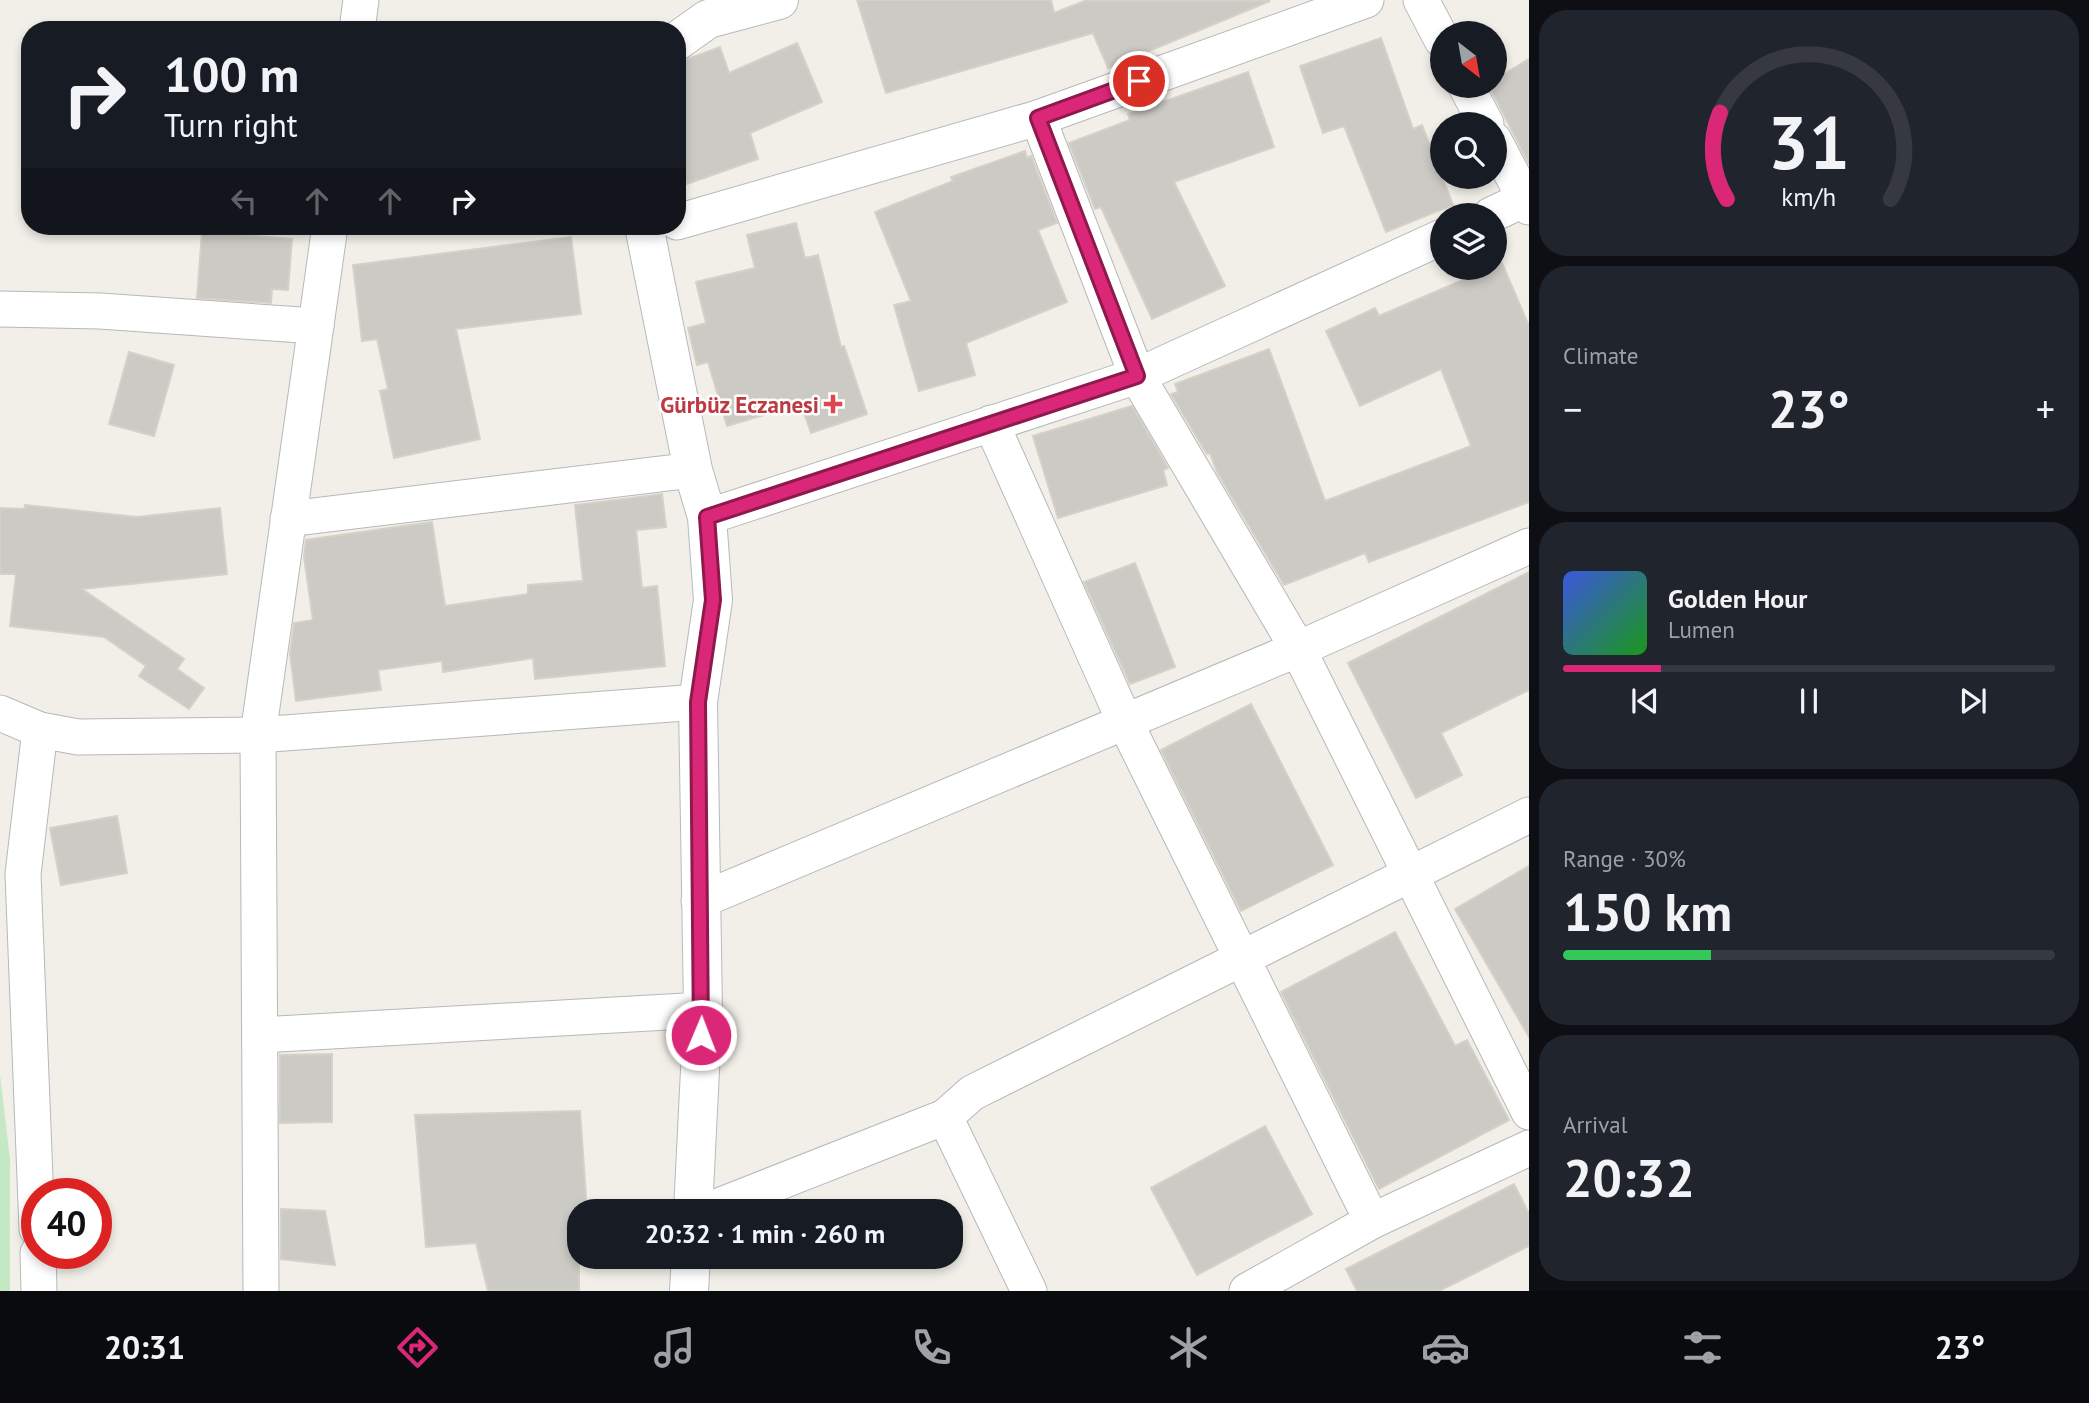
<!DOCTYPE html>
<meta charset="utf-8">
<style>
body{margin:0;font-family:"PT Sans",sans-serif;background:#20242c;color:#f1f3f6;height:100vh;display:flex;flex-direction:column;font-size:26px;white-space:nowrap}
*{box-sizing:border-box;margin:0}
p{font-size:23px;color:#9ea1a6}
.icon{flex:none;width:38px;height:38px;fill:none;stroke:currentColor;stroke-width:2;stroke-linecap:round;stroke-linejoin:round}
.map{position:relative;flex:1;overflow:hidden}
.drawer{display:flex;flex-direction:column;gap:10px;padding:10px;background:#0d0f14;width:560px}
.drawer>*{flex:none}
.top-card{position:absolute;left:21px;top:21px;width:665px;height:214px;border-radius:28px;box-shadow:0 4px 10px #0003;background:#171b24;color:#f1f3f6;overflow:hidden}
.needle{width:46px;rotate:149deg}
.tools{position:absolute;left:1430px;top:21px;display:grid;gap:14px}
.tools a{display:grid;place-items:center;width:77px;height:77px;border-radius:50%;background:#171b24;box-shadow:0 4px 10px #0003;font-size:35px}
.speed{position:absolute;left:21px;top:1178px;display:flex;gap:14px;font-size:35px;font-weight:700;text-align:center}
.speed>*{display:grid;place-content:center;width:91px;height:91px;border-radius:50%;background:#171b24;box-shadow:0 4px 10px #0003;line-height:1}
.speed .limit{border:10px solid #d22;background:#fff;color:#111}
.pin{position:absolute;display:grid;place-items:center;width:60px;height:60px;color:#fff;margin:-30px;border:4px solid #fff;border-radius:50%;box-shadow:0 2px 7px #0007}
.me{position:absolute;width:77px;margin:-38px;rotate:1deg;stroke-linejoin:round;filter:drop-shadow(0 0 5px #0008)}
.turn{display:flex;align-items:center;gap:24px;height:147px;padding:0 28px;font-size:32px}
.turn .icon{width:91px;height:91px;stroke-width:2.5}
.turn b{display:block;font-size:49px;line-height:60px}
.lanes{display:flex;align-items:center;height:66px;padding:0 28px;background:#0003;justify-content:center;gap:35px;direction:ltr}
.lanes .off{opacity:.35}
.big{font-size:52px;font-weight:700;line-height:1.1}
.drawer .widget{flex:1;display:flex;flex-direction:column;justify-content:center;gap:10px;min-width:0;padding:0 24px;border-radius:28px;background:#20242c}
.drawer .dial{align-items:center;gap:0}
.dial svg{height:182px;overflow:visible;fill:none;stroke:#363941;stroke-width:7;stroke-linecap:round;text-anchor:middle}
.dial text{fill:#f1f3f6;stroke:none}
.song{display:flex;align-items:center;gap:21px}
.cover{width:84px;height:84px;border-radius:10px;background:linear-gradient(135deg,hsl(230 70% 55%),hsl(120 70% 35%))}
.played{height:7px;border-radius:4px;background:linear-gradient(90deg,#db2777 20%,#363941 20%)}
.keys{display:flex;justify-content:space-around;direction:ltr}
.heat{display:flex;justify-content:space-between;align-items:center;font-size:38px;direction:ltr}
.charge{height:10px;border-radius:5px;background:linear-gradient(90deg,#34c759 30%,#363941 0)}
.trip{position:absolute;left:567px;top:1199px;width:396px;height:70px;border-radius:28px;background:#171b24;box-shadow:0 4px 10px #0003;font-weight:700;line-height:70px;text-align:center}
.tabs{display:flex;height:112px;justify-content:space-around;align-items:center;background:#090b0e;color:#9ea1a6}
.tabs .icon{width:49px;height:49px}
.tabs .current{color:#db2777}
.tabs b{font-size:32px;color:#f1f3f6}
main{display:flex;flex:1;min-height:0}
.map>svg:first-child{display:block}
</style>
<main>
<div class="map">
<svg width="1529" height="1291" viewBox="0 0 1529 1291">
<rect width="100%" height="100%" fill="#f1efe8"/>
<polygon fill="#c5e8c5" points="0,1075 10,1159 10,1291 0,1291"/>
<g fill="#cccac5" stroke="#d6d1c6" stroke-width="2">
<polygon points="857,0 1051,0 1054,13 1087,0 1270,1 1108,68 1093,33 886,93"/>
<polygon points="1381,38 1413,129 1422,125 1453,205 1386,232 1344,126 1323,133 1300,66"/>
<polygon points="797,43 822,102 750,133 758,159 687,184 677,156 677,63 720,47 729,73"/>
<polygon points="1529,59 1529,164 1489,86 1494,86 1494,80"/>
<polygon points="1248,72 1274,147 1174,182 1225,286 1152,319 1101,207 1095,209 1069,143 1130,120 1128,114"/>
<polygon points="1025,151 1027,158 1031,156 1057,223 1038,230 1067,302 966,343 975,375 919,391 894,305 911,301 875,212 953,181 951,177"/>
<polygon points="796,223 805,258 818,255 841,347 844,346 867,414 811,433 801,404 727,426 708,362 697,365 688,328 706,323 696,282 755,268 747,235"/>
<polygon points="202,232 292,239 288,290 272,289 271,303 197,298"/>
<polygon points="571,237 581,314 456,329 480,439 394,458 380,391 388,389 377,339 362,341 353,265"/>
<polygon points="1502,263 1529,326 1529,502 1369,562 1365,553 1284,585 1217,472 1210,453 1207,454 1171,394 1178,392 1175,384 1269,349 1325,501 1471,446 1441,369 1360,406 1326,331 1375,308 1379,316"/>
<polygon points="129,352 174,365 154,436 109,424"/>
<polygon points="1132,406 1168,468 1163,470 1167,485 1058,518 1033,436"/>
<polygon points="662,494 666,527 636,530 642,588 657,586 665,666 535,679 533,658 443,672 442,661 378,670 381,690 296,701 290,654 294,623 313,620 304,557 306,540 432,522 445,606 528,594 528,585 583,581 575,505"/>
<polygon points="25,505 137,517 220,508 227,574 82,589 184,659 177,669 204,688 189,709 139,676 146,666 104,637 10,626 16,574 0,574 0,508 24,509"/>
<polygon points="1135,563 1175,667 1130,684 1084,582"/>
<polygon points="1529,572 1529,690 1441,733 1462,775 1416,798 1348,663"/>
<polygon points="1251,704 1333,865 1241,911 1161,750"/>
<polygon points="117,816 127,873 61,885 50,828"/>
<polygon points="1529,866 1529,1037 1455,909"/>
<polygon points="1395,932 1455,1046 1467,1040 1509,1120 1379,1189 1281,992"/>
<polygon points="332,1054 332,1122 280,1123 280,1055"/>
<polygon points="580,1111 587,1211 579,1211 579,1291 488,1291 476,1243 426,1247 415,1115"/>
<polygon points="1265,1126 1312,1214 1197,1275 1151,1188"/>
<polygon points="1514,1184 1529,1214 1529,1246 1439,1291 1357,1291 1346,1269"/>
<polygon points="281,1209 325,1211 335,1265 281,1259"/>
</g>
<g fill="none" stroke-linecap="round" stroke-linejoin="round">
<g stroke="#b5b8bc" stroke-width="37">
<g id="street">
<polyline points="1421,0 1442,40"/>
<polyline points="357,30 361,0"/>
<polyline points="1466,86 1486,124"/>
<polyline points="1038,118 1137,376 1298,649 1529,1112"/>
<polyline points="1494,140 1529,207"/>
<polyline points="1491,215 1529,197"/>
<polyline points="677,222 1038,118 1366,0"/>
<polyline points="0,309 100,311 316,326"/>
<polyline points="991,423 1124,720 1372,1221"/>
<polyline points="707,517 1137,376 1442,237"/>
<polyline points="288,519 693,470"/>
<polyline points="0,713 40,730 78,737 258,735 698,702"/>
<polyline points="699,901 1298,649 1529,546"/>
<polyline points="260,1035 703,1010"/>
<polyline points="945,1117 1029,1291"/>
<polyline points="706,1211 945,1117 972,1093 1529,815"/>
<polyline points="37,1229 23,874 40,730"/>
<polyline points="38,1253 39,1291"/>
<polyline points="261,1291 258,735 330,226"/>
<polyline points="1247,1291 1372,1221 1529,1148"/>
</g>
</g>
<g stroke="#b6babf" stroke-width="40">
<g id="secondary">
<polyline points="677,41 708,19 779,0"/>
<polyline points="644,226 693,470 707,517 713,600 698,702 703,1010 693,1211"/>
<polyline points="689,1291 691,1256"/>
</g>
</g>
<use href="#street" stroke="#fff" stroke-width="35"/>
<use href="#secondary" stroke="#fff" stroke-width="38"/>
</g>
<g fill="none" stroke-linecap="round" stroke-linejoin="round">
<g stroke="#8e194d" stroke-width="18">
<polyline id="route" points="701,1035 698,702 713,600 707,517 1137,376 1038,118 1139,81"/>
</g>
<use href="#route" stroke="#db2777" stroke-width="12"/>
</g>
<path fill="#e0444e" stroke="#fff" stroke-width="2.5" d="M829.5 393.5h7v7h7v7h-7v7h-7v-7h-7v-7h7z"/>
<g text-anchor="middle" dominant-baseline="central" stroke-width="5" stroke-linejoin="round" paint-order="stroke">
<g font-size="23" font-weight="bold" fill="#be3a42" stroke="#fff" text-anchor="end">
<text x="819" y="404">Gürbüz Eczanesi</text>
</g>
</g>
</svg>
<div class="tools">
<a><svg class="needle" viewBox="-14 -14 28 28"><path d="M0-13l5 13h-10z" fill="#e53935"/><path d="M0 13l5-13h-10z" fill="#9ea1a6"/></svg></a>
<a><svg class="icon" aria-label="search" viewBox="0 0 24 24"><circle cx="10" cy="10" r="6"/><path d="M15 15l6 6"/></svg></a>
<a><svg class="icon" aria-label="layers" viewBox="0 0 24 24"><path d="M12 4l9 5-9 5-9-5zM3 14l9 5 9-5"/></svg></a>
</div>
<div class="speed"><div class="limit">40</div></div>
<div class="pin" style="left:1139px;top:81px;background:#d93025"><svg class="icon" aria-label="arrive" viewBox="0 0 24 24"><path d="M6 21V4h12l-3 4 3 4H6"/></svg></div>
<svg class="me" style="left:701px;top:1035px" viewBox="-20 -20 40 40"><circle r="17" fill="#db2777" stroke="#fff" stroke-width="3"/><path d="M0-11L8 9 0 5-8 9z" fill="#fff"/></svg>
<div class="trip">20:32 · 1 min · 260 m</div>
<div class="top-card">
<div class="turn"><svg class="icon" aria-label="right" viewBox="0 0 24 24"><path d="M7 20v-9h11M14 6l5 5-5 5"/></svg><div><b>100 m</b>Turn right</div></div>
<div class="lanes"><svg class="icon off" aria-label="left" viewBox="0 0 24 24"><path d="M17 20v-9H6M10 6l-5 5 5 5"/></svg><svg class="icon off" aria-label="ahead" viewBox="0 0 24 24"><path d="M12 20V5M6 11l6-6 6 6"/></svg><svg class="icon off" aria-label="ahead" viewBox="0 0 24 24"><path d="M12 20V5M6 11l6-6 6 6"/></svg><svg class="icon" aria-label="right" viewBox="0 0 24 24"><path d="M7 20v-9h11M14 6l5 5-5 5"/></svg></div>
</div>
</div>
<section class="drawer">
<div class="widget dial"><svg viewBox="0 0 100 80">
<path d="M14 69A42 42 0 1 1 86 69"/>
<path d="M14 69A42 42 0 0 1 11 31" stroke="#db2777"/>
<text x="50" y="56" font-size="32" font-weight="700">31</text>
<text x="50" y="72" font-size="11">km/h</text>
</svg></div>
<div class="widget"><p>Climate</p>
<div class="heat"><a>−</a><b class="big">23°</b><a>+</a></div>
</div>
<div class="widget">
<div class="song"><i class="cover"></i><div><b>Golden Hour</b><p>Lumen</p></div></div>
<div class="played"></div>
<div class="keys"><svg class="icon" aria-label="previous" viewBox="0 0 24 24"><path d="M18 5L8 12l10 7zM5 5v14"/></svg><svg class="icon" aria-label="pause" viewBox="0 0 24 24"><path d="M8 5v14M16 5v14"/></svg><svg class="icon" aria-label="next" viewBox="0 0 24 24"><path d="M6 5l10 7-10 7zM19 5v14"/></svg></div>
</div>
<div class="widget"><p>Range · 30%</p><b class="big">150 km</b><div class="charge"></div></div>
<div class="widget"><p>Arrival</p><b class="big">20:32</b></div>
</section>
</main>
<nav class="tabs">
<b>20:31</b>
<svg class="icon current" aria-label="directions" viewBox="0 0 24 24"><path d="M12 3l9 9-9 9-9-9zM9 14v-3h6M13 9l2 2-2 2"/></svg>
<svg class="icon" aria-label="music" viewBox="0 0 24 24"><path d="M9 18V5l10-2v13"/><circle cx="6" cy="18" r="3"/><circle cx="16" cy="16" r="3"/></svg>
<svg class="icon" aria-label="phone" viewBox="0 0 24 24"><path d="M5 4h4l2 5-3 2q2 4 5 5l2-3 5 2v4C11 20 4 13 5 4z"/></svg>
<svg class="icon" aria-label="climate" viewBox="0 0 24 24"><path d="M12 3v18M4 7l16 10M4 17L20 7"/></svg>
<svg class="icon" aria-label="car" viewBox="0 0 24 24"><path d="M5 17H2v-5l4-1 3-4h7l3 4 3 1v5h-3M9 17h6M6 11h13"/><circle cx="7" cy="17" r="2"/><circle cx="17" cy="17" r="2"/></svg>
<svg class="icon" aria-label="filters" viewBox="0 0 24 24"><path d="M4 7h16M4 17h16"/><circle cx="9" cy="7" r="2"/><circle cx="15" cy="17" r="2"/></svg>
<b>23°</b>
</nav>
